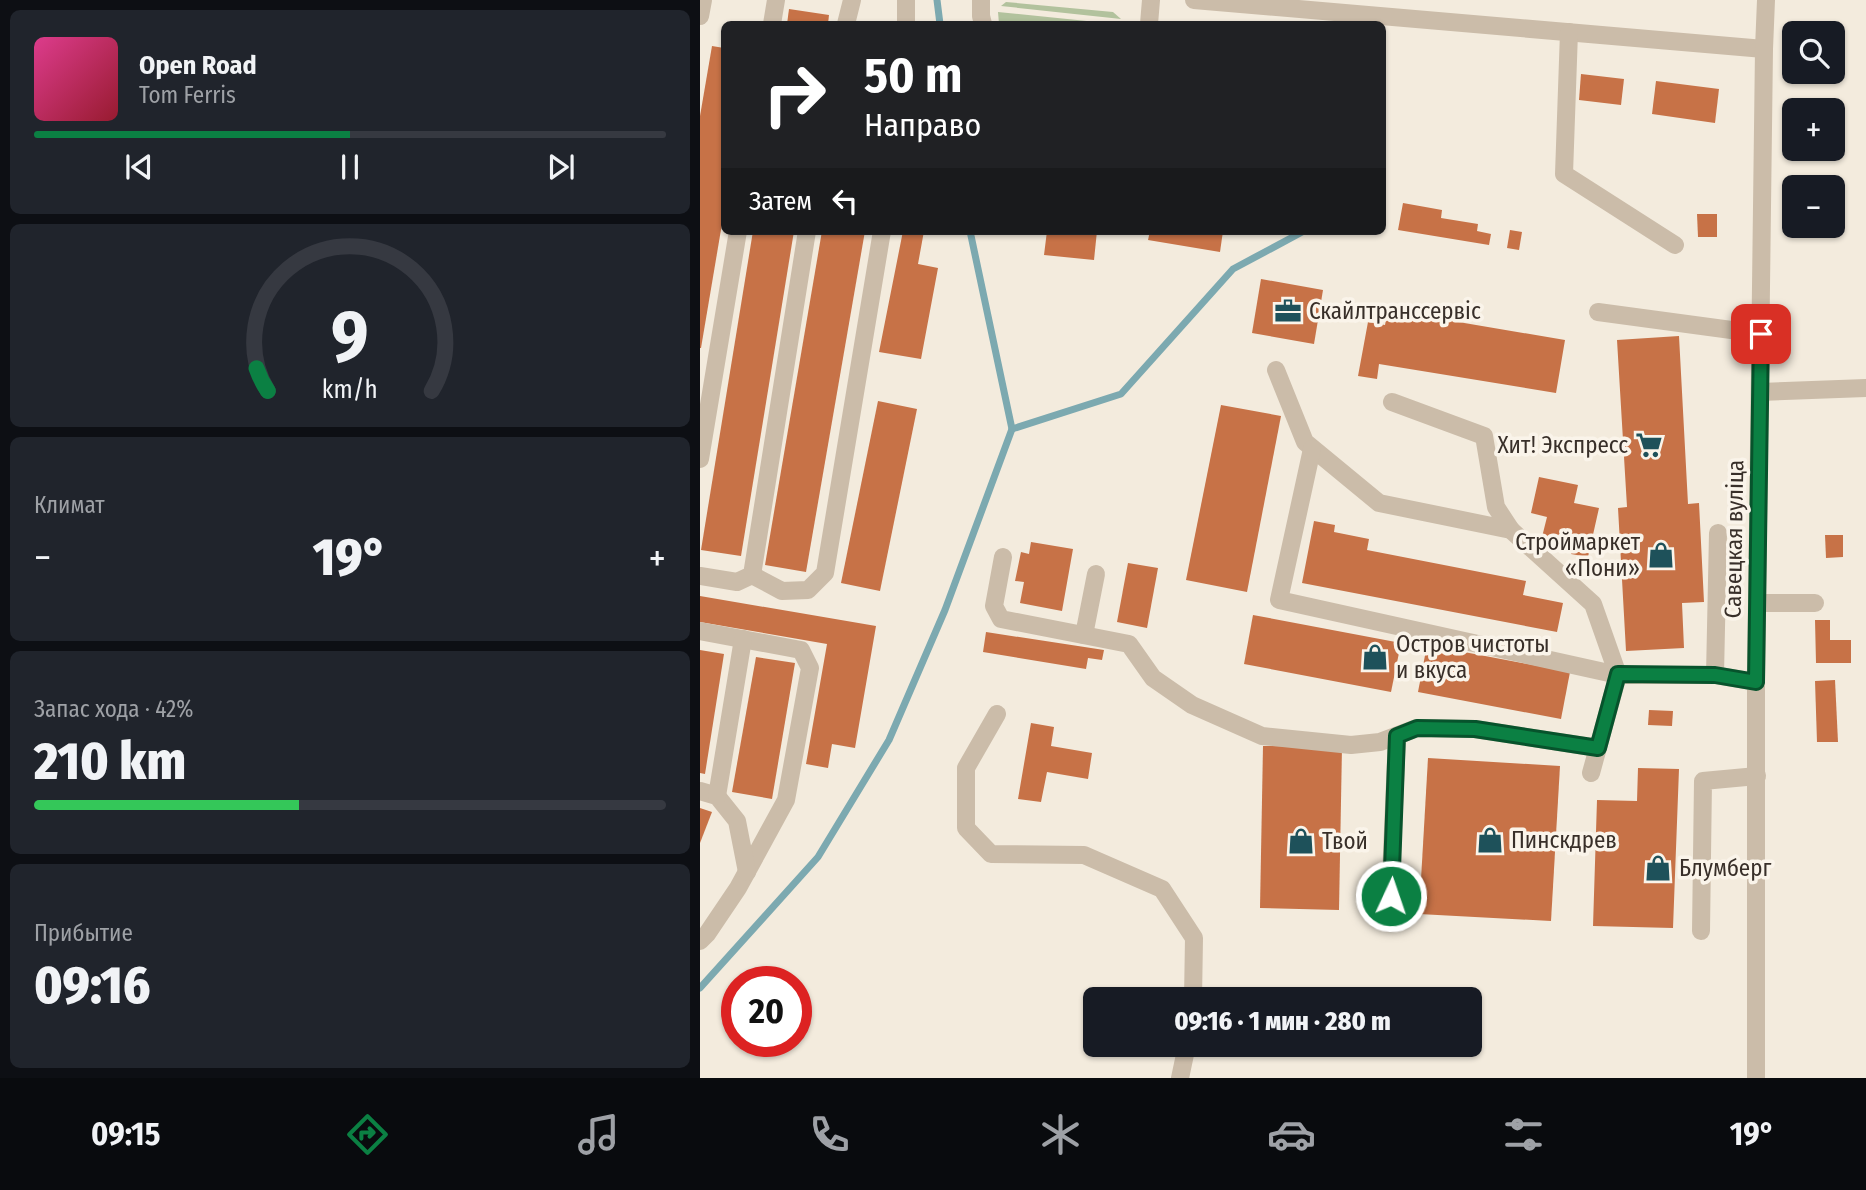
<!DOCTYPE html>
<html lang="ru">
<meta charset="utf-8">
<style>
body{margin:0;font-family:"Fira Sans Condensed",sans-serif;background:#20242c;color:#f1f3f6;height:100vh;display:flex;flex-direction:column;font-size:26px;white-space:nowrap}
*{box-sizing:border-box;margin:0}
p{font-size:23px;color:#9ea1a6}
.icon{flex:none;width:38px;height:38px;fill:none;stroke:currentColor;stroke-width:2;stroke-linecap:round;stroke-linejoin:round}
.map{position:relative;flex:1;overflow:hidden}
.sheet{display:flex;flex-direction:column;gap:10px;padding:10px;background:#0d0f14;width:700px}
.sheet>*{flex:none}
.hud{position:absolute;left:21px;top:21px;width:665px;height:214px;border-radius:10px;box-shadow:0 2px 5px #0004;background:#202124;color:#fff;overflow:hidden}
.controls{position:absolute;left:1082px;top:21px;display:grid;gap:14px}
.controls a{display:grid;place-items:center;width:63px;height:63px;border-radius:10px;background:#171b24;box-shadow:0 2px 5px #0004;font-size:35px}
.speed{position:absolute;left:21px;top:966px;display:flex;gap:14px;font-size:35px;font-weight:700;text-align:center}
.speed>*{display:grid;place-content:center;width:91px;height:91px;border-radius:50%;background:#171b24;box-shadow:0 2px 5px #0004;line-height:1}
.speed .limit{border:10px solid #d22;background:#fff;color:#111}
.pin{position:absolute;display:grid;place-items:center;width:60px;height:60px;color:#fff;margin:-30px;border-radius:14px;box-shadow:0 4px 10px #0006}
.me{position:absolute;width:77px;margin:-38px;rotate:3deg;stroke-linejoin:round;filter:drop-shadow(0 0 5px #0008)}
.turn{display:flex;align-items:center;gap:24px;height:147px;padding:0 28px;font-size:32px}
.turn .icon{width:91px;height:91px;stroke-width:2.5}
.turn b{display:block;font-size:49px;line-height:60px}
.then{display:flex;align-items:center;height:66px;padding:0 28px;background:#0003;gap:14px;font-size:26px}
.big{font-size:52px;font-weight:800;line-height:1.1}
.sheet .tile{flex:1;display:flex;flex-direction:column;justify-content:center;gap:10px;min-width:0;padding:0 24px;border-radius:10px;background:#20242c}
.sheet .dial{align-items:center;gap:0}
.dial svg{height:182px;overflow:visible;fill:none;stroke:#363941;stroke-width:7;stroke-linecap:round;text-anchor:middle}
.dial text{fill:#f1f3f6;stroke:none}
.song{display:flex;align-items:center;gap:21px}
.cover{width:84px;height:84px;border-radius:10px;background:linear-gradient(135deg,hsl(330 70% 55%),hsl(350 70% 35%))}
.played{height:7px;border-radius:4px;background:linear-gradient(90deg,#0b8043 50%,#363941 50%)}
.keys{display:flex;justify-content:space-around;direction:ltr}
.heat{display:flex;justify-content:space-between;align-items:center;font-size:38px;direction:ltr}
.charge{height:10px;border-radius:5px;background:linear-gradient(90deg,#34c759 42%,#363941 0)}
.trip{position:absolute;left:383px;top:987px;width:399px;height:70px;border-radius:10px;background:#171b24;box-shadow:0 2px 5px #0004;font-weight:800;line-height:70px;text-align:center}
.tab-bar{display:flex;height:112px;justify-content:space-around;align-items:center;background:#090b0e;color:#9ea1a6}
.tab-bar .icon{width:49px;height:49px}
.tab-bar .selected{color:#0b8043}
.tab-bar b{font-size:32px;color:#f1f3f6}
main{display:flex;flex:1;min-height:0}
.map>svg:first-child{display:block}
</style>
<main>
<section class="sheet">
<div class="tile">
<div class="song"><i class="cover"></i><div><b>Open Road</b><p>Tom Ferris</p></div></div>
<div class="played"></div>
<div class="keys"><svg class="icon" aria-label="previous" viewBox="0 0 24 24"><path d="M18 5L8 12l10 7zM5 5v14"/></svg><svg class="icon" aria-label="pause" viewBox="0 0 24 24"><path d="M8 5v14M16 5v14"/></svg><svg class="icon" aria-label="next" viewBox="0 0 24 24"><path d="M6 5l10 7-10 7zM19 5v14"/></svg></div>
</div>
<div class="tile dial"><svg viewBox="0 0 100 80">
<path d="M14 69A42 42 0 1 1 86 69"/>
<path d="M14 69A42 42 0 0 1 9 59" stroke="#0b8043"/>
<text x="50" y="56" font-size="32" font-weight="700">9</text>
<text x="50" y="72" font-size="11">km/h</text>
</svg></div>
<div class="tile"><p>Климат</p>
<div class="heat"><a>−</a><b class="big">19°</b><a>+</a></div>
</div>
<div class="tile"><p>Запас хода · 42%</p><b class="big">210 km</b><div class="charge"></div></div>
<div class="tile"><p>Прибытие</p><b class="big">09:16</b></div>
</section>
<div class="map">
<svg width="1166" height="1078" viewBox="0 0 1166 1078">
<rect width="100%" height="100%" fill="#f3ebdd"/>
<g fill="#b2c29d">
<polygon points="306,2 413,12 421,19 301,6"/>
<polygon points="298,12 416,24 299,24"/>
</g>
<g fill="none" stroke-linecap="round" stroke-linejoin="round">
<g stroke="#7ca9b0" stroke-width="7">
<polyline points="237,0 240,24"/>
<polyline points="312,429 421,394 533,269 604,231"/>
<polyline points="0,988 118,857 189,740 245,610 312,429 270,231"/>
</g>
</g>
<g fill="#c77247">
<polygon points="89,9 129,15 128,24 87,24"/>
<polygon points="12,46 24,48 24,212 1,348 0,348 0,116"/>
<polygon points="881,74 924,79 921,105 879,100"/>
<polygon points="956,81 1019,89 1015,123 952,114"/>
<polygon points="703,203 742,210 741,218 778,224 777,231 791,234 789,245 698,230"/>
<polygon points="997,214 1017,214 1017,237 998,237"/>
<polygon points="810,230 822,232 819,250 807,248"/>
<polygon points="53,231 94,231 41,556 1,550"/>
<polygon points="122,231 165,231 106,572 65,565"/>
<polygon points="203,231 224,231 218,264 238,268 221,359 179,352"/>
<polygon points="347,231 397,231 394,260 344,255"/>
<polygon points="450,231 523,231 520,252 448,240"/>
<polygon points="561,279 623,290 614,344 552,333"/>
<polygon points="688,310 865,340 856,393 679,364 677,379 658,376 668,322 685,325"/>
<polygon points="979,336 988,504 999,503 1004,602 982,603 984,648 926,651 918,508 927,507 917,340"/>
<polygon points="178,401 217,409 180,591 141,583"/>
<polygon points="521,405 581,416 547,592 486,580"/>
<polygon points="839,477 878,485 874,503 899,508 888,557 871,554 873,544 842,537 847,517 831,513"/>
<polygon points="614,521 635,525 634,532 669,539 667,550 826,581 823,595 863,603 857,632 602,583"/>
<polygon points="1125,535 1143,535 1143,557 1126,558"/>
<polygon points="331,542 373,549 362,611 320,603 324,582 315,581 321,552 329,554"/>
<polygon points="428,563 458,568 447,628 417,622"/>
<polygon points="0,596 176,626 155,748 132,744 128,768 106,764 127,644 0,622"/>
<polygon points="553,615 701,643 691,692 544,664"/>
<polygon points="1115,620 1130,620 1130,640 1151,640 1151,663 1116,663"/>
<polygon points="286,632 404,650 402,660 388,658 386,669 283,652"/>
<polygon points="727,645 870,672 861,719 718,692"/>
<polygon points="0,650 24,654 5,774 0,773"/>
<polygon points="56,657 95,663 72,799 32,792"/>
<polygon points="1135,680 1138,742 1117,742 1115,681"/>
<polygon points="949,710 973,711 972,726 948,725"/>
<polygon points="331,723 354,727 351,746 392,753 388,779 347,772 341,802 318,799"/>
<polygon points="563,746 642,747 639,910 560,908"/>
<polygon points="728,758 860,766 851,921 719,914"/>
<polygon points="938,768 979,769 973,928 893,926 897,800 937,801"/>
<polygon points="0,808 12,812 0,843"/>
</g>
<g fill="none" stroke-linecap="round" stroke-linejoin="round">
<g stroke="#cbbca9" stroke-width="18">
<polyline points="206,0 206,24"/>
<polyline points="281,0 281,16 283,24"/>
<polyline points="494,0 1064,49"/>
<polyline points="0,16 3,0"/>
<polyline points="72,24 76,0"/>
<polyline points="146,24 152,0"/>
<polyline points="449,24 451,0"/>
<polyline points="869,32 864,174 975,245"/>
<polyline points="898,312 1061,334"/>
<polyline points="576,370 605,442 679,503 811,530 893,604 918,675 1015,675 1056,682"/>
<polyline points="1060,392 1166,388"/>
<polyline points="692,402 784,436 796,507 811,530"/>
<polyline points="612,449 579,600 918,675 891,773"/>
<polyline points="0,459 38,231"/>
<polyline points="303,557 294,606 301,619 429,644 453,678 492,705 562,736 651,745 680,742 717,728 775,729 898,748"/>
<polyline points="52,575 82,591 108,590 125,573 182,231"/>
<polyline points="0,576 37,582 52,575 107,231"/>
<polyline points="1057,603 1115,603"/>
<polyline points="0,631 101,650 110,668 86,800 38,888 7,934 0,941"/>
<polyline points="384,635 396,574"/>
<polyline points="1015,675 1018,533"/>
<polyline points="297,714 266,768 266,828 291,854 384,855 462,889 494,938 493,999"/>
<polyline points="0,791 17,796 37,821 47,872"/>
<polyline points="17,796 43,639"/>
<polyline points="689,923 697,736"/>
<polyline points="1001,931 1003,781 1057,776"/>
<polyline points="480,1078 487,1045"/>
<polyline points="1056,1078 1056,682 1064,49 1066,0"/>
</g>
</g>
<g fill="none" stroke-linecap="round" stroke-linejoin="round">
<g stroke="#07532c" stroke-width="18">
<polyline id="route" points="691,896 697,736 717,728 775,729 898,748 918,674 1015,675 1056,682 1061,334"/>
</g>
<use href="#route" stroke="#0b8043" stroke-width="12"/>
</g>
<defs>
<g id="office-bare" transform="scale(2.1)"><path d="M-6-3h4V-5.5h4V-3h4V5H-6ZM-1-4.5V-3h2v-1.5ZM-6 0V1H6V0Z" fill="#1e515a" stroke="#faf4ea" stroke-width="2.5" paint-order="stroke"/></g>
<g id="supermarket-bare" transform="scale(2.1)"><path d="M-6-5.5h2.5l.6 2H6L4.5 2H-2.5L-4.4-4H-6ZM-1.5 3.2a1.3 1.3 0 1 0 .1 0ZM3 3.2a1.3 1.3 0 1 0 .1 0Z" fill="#1e515a" stroke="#faf4ea" stroke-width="2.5" paint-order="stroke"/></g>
<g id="shop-bare" transform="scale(2.1)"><path d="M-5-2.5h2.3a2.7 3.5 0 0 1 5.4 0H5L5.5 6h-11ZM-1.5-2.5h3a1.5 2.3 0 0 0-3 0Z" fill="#1e515a" stroke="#faf4ea" stroke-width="2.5" paint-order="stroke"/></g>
</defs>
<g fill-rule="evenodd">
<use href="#office-bare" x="588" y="311"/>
<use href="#supermarket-bare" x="949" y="445"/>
<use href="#shop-bare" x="961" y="555"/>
<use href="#shop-bare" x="675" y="657"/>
<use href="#shop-bare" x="790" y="840"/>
<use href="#shop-bare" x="601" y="841"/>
<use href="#shop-bare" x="958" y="868"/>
</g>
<g text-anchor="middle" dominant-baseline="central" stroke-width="7" stroke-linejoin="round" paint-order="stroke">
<g font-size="23" fill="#382f29" stroke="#faf4ea" text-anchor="start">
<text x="609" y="311">Скайлтранссервіс</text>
<text x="928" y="445" text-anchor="end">Хит! Экспресс</text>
<text x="940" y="542" text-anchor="end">Строймаркет<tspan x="940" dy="26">«Пони»</tspan></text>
<text x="696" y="644">Остров чистоты<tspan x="696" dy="26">и вкуса</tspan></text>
<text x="811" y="840">Пинскдрев</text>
<text x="622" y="841">Твой</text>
<text x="979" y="868">Блумберг</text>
</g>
<g font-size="23" fill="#382f29" stroke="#faf4ea">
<text transform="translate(1034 539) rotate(-89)">Савецкая вуліца</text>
</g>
</g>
</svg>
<div class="controls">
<a><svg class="icon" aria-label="search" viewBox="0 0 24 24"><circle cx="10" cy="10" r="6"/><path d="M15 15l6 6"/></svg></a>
<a>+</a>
<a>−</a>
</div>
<div class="speed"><div class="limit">20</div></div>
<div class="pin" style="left:1061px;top:334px;background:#d93025"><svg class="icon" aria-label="arrive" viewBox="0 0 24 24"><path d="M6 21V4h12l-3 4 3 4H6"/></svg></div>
<svg class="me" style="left:691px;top:896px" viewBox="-20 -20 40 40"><circle r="17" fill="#0b8043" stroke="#fff" stroke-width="3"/><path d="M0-11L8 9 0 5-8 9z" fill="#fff"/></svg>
<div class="trip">09:16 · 1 мин · 280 m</div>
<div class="hud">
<div class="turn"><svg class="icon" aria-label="right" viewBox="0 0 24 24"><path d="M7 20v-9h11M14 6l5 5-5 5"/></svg><div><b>50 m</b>Направо</div></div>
<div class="then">Затем<svg class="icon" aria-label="left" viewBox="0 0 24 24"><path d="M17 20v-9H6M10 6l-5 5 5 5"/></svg></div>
</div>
</div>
</main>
<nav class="tab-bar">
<b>09:15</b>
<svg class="icon selected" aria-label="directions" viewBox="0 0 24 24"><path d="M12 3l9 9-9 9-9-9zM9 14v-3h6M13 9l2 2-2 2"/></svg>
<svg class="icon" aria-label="music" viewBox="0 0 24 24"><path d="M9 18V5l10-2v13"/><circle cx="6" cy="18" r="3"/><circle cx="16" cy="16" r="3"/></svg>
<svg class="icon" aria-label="phone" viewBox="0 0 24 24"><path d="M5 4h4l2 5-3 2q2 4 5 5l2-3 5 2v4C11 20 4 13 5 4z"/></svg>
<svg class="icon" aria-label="climate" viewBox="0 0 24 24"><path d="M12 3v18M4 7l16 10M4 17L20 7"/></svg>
<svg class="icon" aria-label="car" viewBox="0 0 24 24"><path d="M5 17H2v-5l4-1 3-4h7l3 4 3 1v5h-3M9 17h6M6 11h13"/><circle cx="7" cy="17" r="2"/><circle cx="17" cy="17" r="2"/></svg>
<svg class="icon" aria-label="filters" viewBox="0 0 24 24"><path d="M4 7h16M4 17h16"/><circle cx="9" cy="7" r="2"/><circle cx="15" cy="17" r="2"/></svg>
<b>19°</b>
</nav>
